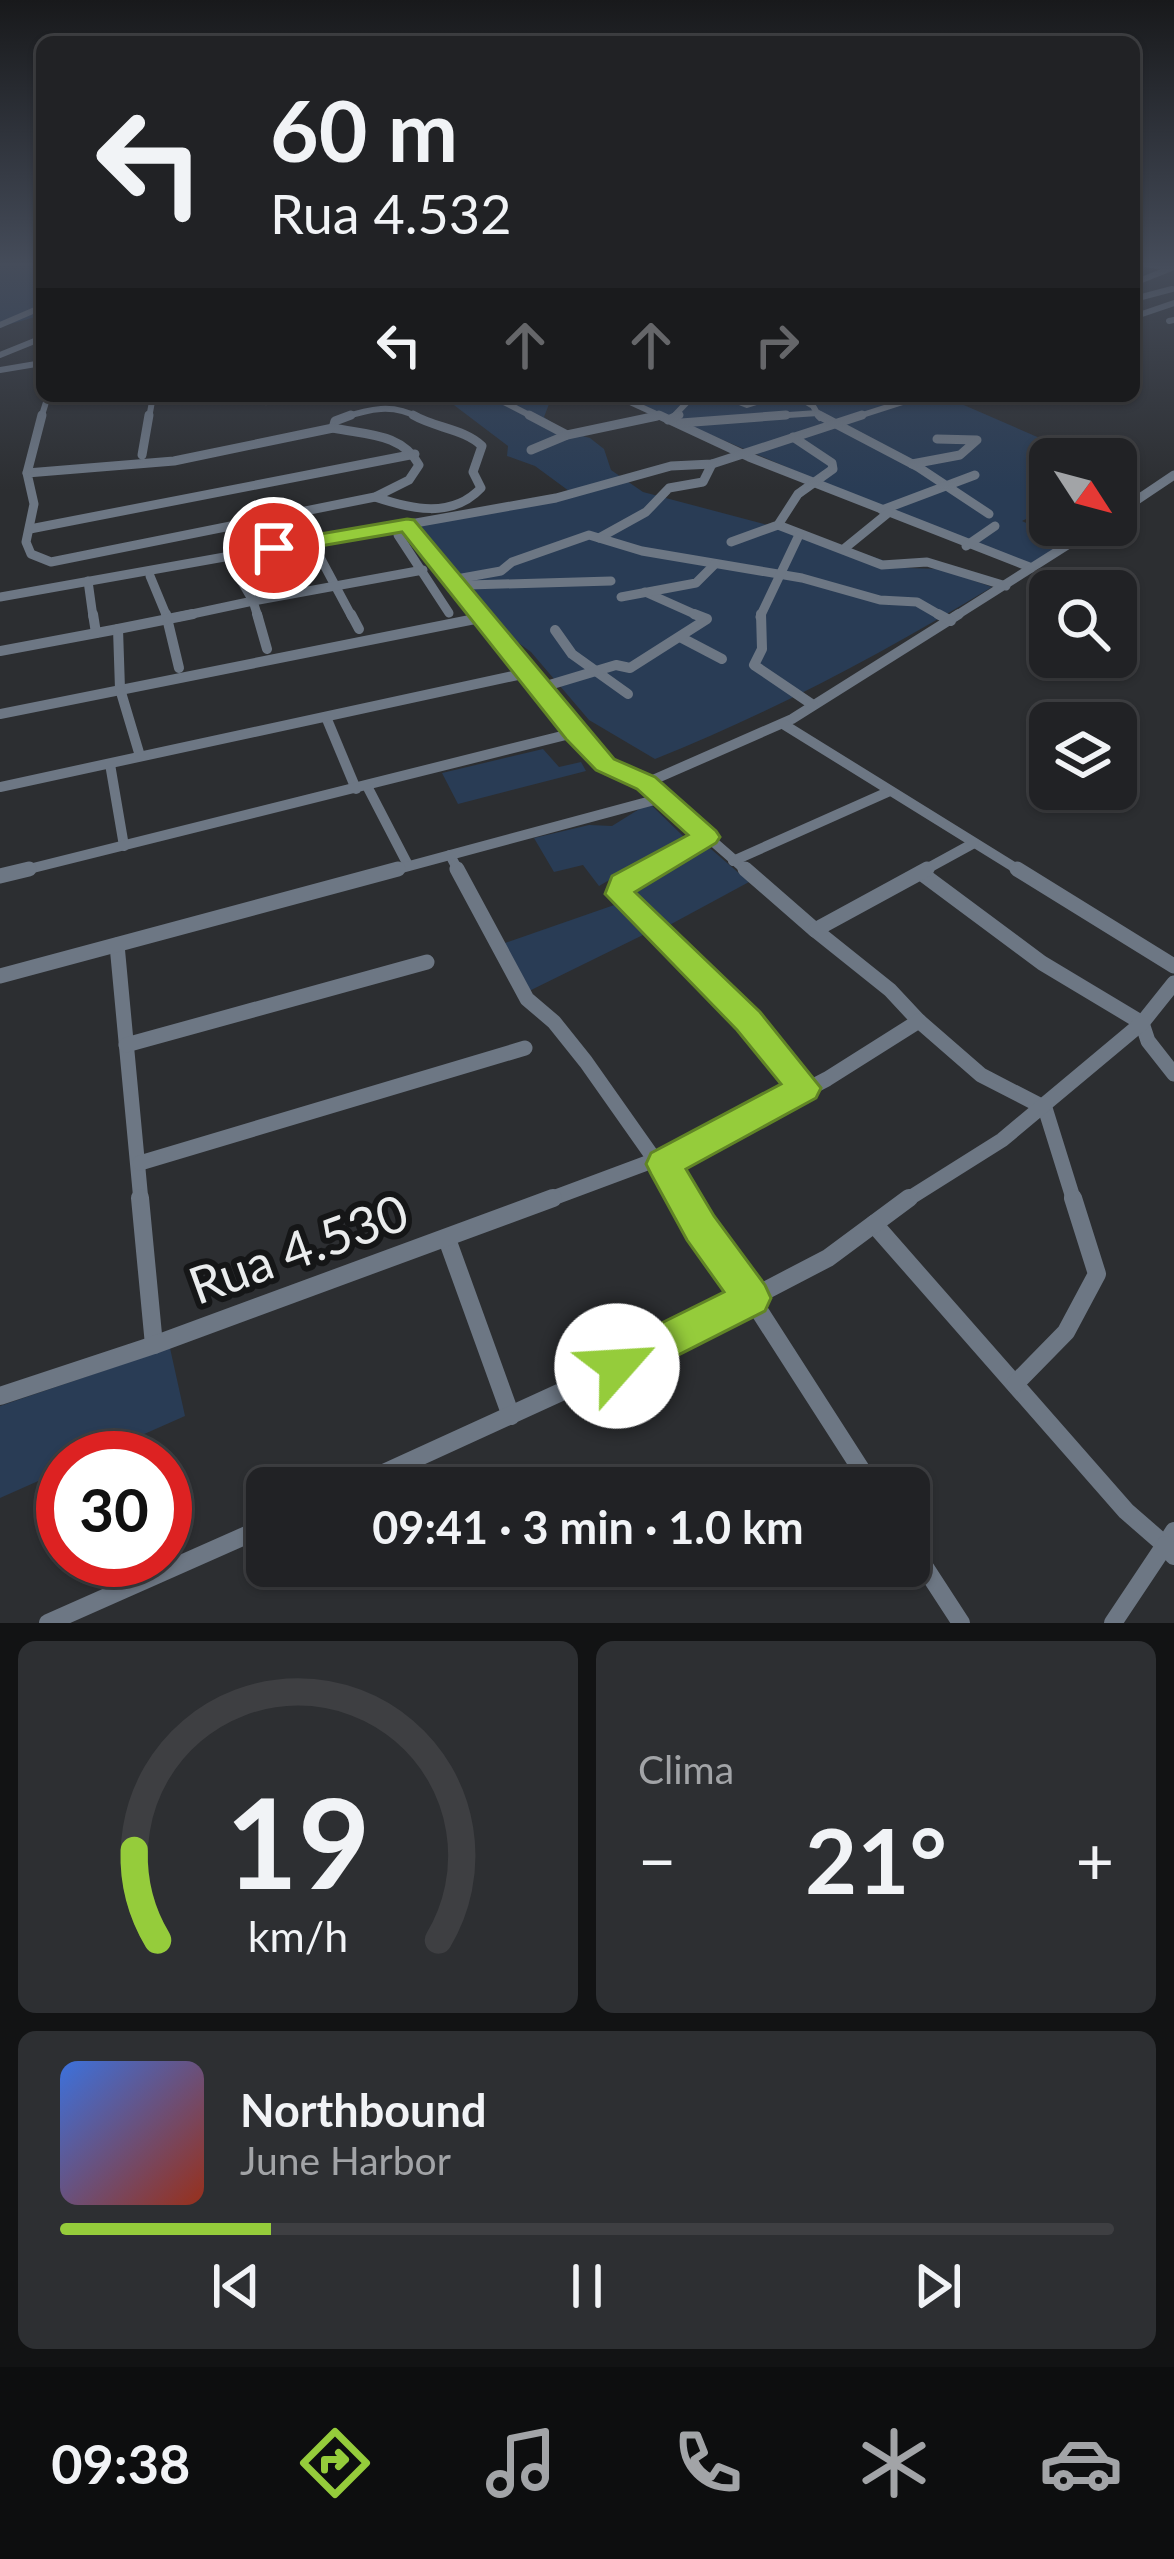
<!DOCTYPE html>
<html lang="pt">
<meta charset="utf-8">
<style>
body{margin:0;font-family:Lato,sans-serif;background:#2d2f32;color:#f1f3f6;height:100vh;display:flex;flex-direction:column;font-size:45px;white-space:nowrap}
*{box-sizing:border-box;margin:0}
p{font-size:39px;color:#a2a4a7}
.icon{flex:none;width:66px;height:66px;fill:none;stroke:currentColor;stroke-width:2;stroke-linecap:round;stroke-linejoin:round}
.map{position:relative;height:1623px;overflow:hidden}
.sheet{display:flex;flex-direction:column;gap:18px;padding:18px;background:#121314;flex:1}
.sheet>*{flex:none}
.guide{position:absolute;left:36px;top:36px;width:1104px;height:366px;border-radius:18px;box-shadow:0 3px 9px #0004,0 0 0 3px #3e3f42;background:#212225;color:#f1f3f6;overflow:hidden}
.needle{width:78px;rotate:126deg}
.fabs{position:absolute;left:1029px;top:438px;display:grid;gap:24px}
.fabs a{display:grid;place-items:center;width:108px;height:108px;border-radius:18px;background:#212225;box-shadow:0 3px 9px #0004,0 0 0 3px #3e3f42;font-size:60px}
.speed{position:absolute;left:36px;top:1431px;display:flex;gap:24px;font-size:60px;font-weight:700;text-align:center}
.speed>*{display:grid;place-content:center;width:156px;height:156px;border-radius:50%;background:#212225;box-shadow:0 3px 9px #0004,0 0 0 3px #3e3f42;line-height:1}
.speed .limit{border:18px solid #d22;background:#fff;color:#111}
.pin{position:absolute;display:grid;place-items:center;width:102px;height:102px;color:#fff;margin:-51px;border:6px solid #fff;border-radius:50%;box-shadow:0 3px 12px #0007}
.me{position:absolute;width:132px;margin:-66px;rotate:64deg;stroke-linejoin:round;filter:drop-shadow(0 0 9px #0008)}
.turn{display:flex;align-items:center;gap:42px;height:252px;padding:0 36px;font-size:54px}
.turn .icon{width:156px;height:156px;stroke-width:2.5}
.turn b{display:block;font-size:84px;line-height:102px}
.lanes{display:flex;align-items:center;height:114px;padding:0 36px;background:#0003;justify-content:center;gap:60px;direction:ltr}
.lanes .off{opacity:.35}
.big{font-size:90px;font-weight:700;line-height:1.1}
.sheet .tile{flex:1;display:flex;flex-direction:column;justify-content:center;gap:18px;min-width:0;padding:0 42px;border-radius:18px;background:#2d2f32}
.sheet .dial{align-items:center;gap:0}
.dial svg{height:312px;overflow:visible;fill:none;stroke:#3e3f42;stroke-width:7;stroke-linecap:round;text-anchor:middle}
.dial text{fill:#f1f3f6;stroke:none}
.song{display:flex;align-items:center;gap:36px}
.cover{width:144px;height:144px;border-radius:18px;background:linear-gradient(135deg,hsl(220 70% 55%),hsl(10 70% 35%))}
.played{height:12px;border-radius:6px;background:linear-gradient(90deg,#95cc3b 20%,#3e3f42 20%)}
.keys{display:flex;justify-content:space-around;direction:ltr}
.heat{display:flex;justify-content:space-between;align-items:center;font-size:66px;direction:ltr}
.sheet .tiles{flex:1;display:grid;gap:18px;grid-template-columns:1fr 1fr}
.tile:last-child{grid-column:span 2}
.trip{position:absolute;left:246px;top:1467px;width:684px;height:120px;border-radius:18px;background:#212225;box-shadow:0 3px 9px #0004,0 0 0 3px #3e3f42;font-weight:700;line-height:120px;text-align:center}
.menu{display:flex;height:192px;justify-content:space-around;align-items:center;background:#0d0e0f;color:#a2a4a7}
.menu .icon{width:84px;height:84px}
.menu .selected{color:#95cc3b}
.menu b{font-size:54px;color:#f1f3f6}
.map>svg:first-child{display:block}
</style>
<div class="map">
<svg width="1174" height="1623" viewBox="0 0 1174 1623">
<rect width="100%" height="100%" fill="#2c2e31"/>
<g fill="#293c55">
<polygon points="0,263 42,263 42,315 0,327"/>
<path d="M442 396 542 399 549 404 544 417 564 431 590 438 604 449 611 470 643 492 821 539 906 568 941 569 992 587C885 652 773 712 655 759L589 720 531 652 484 618 430 552 417 526 569 491 535 466 507 456 508 446Z"/>
<polygon points="620,396 943,396 1088,459 1050,459 1050,507 1022,521 1069,543 1030,566 953,538"/>
<polygon points="543,749 559,767 581,762 586,771 458,804 442,773"/>
<polygon points="649,803 684,837 599,886 583,865 554,872 534,838 589,825 612,826"/>
<polygon points="704,843 749,882 662,929 627,897 628,888"/>
<polygon points="620,903 647,931 645,934 527,992 499,945"/>
<polygon points="170,1348 185,1416 90,1458 63,1458 63,1470 0,1498 0,1406"/>
</g>
<g fill="none" stroke-linecap="round" stroke-linejoin="round">
<g stroke="#6d7784" stroke-width="6">
<polyline points="1142,263 1167,268"/>
<polyline points="1134,283 1174,267"/>
<polyline points="1134,299 1172,289"/>
<polyline points="1139,315 1174,303"/>
<polyline points="1169,321 1174,320"/>
<polyline points="0,325 42,307"/>
<polyline points="0,355 42,338"/>
<polyline points="0,370 42,363"/>
<polyline points="492,396 535,418"/>
<polyline points="617,396 665,418"/>
<polyline points="724,396 747,405 776,396"/>
<polyline points="796,396 813,406 820,418"/>
<polyline points="266,402 272,396"/>
<polyline points="510,404 538,396"/>
<polyline points="41,418 48,396"/>
<polyline points="149,418 153,396"/>
<path d="M342 418C369 409 393 403 419 418"/>
<polyline points="646,418 657,416"/>
<polyline points="672,418 693,396"/>
<polyline points="745,418 818,413"/>
<polyline points="853,418 906,401"/>
</g>
<g stroke="#6d7784" stroke-width="9">
<polyline points="529,415 567,435"/>
<polyline points="659,415 749,457 1032,568"/>
<polyline points="819,415 918,467 989,514"/>
<polyline points="668,420 679,415"/>
<polyline points="681,423 786,415"/>
<polyline points="333,428 335,421 351,415"/>
<path d="M333 428C366 435 402 433 419 465L409 480 375 497 51 562 31 554 26 542 34 504 27 473 174 461Z"/>
<polyline points="531,450 567,435 657,416"/>
<polyline points="142,455 149,415"/>
<polyline points="912,464 960,455 977,440 937,439"/>
<polyline points="27,473 42,415"/>
<path d="M375 497C411 509 452 519 481 488L473 472 482 446C465 429 435 428 413 415"/>
<polyline points="882,510 975,475"/>
<polyline points="1116,514 1174,475"/>
<polyline points="407,525 480,617"/>
<polyline points="778,525 882,565 927,562 1006,586"/>
<polyline points="30,529 415,454"/>
<polyline points="398,535 449,613"/>
<polyline points="599,538 646,512 669,488 703,482 712,464"/>
<polyline points="731,542 778,525 798,494 833,469 832,463 793,437"/>
<polyline points="966,546 995,526"/>
<polyline points="315,548 352,617"/>
<polyline points="845,548 888,513"/>
<polyline points="150,576 167,617"/>
<polyline points="451,580 501,571 512,562 589,535 642,551 802,578 880,600 917,602 943,617"/>
<polyline points="88,581 93,617"/>
<polyline points="468,585 611,581"/>
<polyline points="645,592 701,617"/>
<polyline points="0,597 556,498 671,466 712,464 862,415"/>
<polyline points="621,597 696,583 715,564"/>
<polyline points="178,617 253,601 231,563"/>
<polyline points="258,617 253,601 423,570"/>
<polyline points="760,617 799,535"/>
<polyline points="954,617 1099,525"/>
</g>
<g stroke="#6d7784" stroke-width="10">
<polyline points="93,614 96,633"/>
<polyline points="166,614 179,668"/>
<polyline points="257,614 267,649"/>
<polyline points="351,614 359,629"/>
<polyline points="478,614 605,765 646,783 792,719 959,614"/>
<polyline points="761,614 762,649 754,665 813,705"/>
<polyline points="938,614 951,621"/>
<polyline points="555,630 572,654 628,694"/>
<polyline points="680,637 722,659"/>
<polyline points="0,651 118,629"/>
<polyline points="536,689 616,665 630,668 707,619 694,614"/>
<polyline points="0,714 480,618"/>
<polyline points="326,717 356,789"/>
<polyline points="783,724 1022,872"/>
<polyline points="140,756 120,689 118,629 193,614"/>
<polyline points="110,764 124,846"/>
<polyline points="646,783 748,872"/>
<polyline points="367,786 408,865"/>
<polyline points="0,787 527,673"/>
<polyline points="450,855 459,872"/>
<polyline points="733,861 890,791"/>
<polyline points="17,872 574,733"/>
<polyline points="387,872 662,798"/>
<polyline points="642,872 706,837"/>
<polyline points="921,872 974,843"/>
</g>
<g stroke="#6d7784" stroke-width="15">
<polyline points="457,869 527,999 554,1022 586,1062 655,1160"/>
<polyline points="648,869 622,883 620,894 749,1021 804,1088"/>
<polyline points="745,869 815,930"/>
<polyline points="1017,869 1174,966"/>
<polyline points="921,873 1042,963 1142,1023 1148,1041 1174,1074"/>
<polyline points="0,876 29,869"/>
<polyline points="117,945 141,1201"/>
<polyline points="0,976 398,869"/>
<polyline points="919,1021 890,990 815,930 927,869"/>
<polyline points="126,1045 427,962"/>
<polyline points="140,1163 525,1048"/>
<polyline points="664,1164 685,1201"/>
<polyline points="545,1201 655,1160 664,1164 827,1079 919,1021 981,1075 1045,1108 1074,1201"/>
<polyline points="905,1201 1002,1140 1142,1023 1174,983"/>
</g>
<g stroke="#6d7784" stroke-width="18">
<polyline points="140,1198 154,1345"/>
<polyline points="874,1224 1126,1511 1165,1545 1174,1531"/>
<polyline points="447,1239 511,1416"/>
<polyline points="1015,1384 1066,1332 1097,1274 1073,1198"/>
<polyline points="0,1396 154,1345 553,1198"/>
<polyline points="351,1488 653,1350 751,1298 683,1198"/>
<polyline points="873,1488 751,1298 828,1258 909,1198"/>
<polyline points="909,1543 961,1623"/>
<polyline points="48,1623 267,1526"/>
<polyline points="1113,1623 1165,1545 1174,1556"/>
</g>
</g>
<linearGradient id="sky" x2="0" y2="1"><stop stop-color="#18191b"/><stop offset="0.54" stop-color="#454c5a"/><stop offset="1" stop-color="#454c5a" stop-opacity="0"/></linearGradient>
<rect width="1174" height="490" fill="url(#sky)"/>
<polygon fill="#95cc3b" stroke="#618526" stroke-width="3" points="407,519 414,520 614,759 655,777 716,831 720,837 716,843 635,892 760,1012 821,1088 816,1098 686,1169 714,1216 765,1285 771,1298 765,1311 617,1386 603,1380 597,1366 603,1352 724,1292 687,1240 651,1174 646,1164 651,1153 781,1084 737,1030 605,894 612,876 688,835 637,789 596,770 566,739 402,532 274,554 264,548 274,542"/>
<g text-anchor="middle" dominant-baseline="central" stroke-width="12" stroke-linejoin="round" paint-order="stroke">
<g font-size="51" fill="#eaeced" stroke="#151617">
<text transform="translate(298 1248) rotate(-20)">Rua 4.530</text>
</g>
</g>
</svg>
<div class="fabs">
<a><svg class="needle" viewBox="-14 -14 28 28"><path d="M0-13l5 13h-10z" fill="#e53935"/><path d="M0 13l5-13h-10z" fill="#a2a4a7"/></svg></a>
<a><svg class="icon" aria-label="search" viewBox="0 0 24 24"><circle cx="10" cy="10" r="6"/><path d="M15 15l6 6"/></svg></a>
<a><svg class="icon" aria-label="layers" viewBox="0 0 24 24"><path d="M12 4l9 5-9 5-9-5zM3 14l9 5 9-5"/></svg></a>
</div>
<div class="speed"><div class="limit">30</div></div>
<div class="pin" style="left:274px;top:548px;background:#d93025"><svg class="icon" aria-label="arrive" viewBox="0 0 24 24"><path d="M6 21V4h12l-3 4 3 4H6"/></svg></div>
<svg class="me" style="left:617px;top:1366px" viewBox="-20 -20 40 40"><circle r="19" fill="#fff"/><path d="M0-13L10 11 0 6-10 11z" fill="#95cc3b"/></svg>
<div class="trip">09:41 · 3 min · 1.0 km</div>
<div class="guide">
<div class="turn"><svg class="icon" aria-label="left" viewBox="0 0 24 24"><path d="M17 20v-9H6M10 6l-5 5 5 5"/></svg><div><b>60 m</b>Rua 4.532</div></div>
<div class="lanes"><svg class="icon" aria-label="left" viewBox="0 0 24 24"><path d="M17 20v-9H6M10 6l-5 5 5 5"/></svg><svg class="icon off" aria-label="ahead" viewBox="0 0 24 24"><path d="M12 20V5M6 11l6-6 6 6"/></svg><svg class="icon off" aria-label="ahead" viewBox="0 0 24 24"><path d="M12 20V5M6 11l6-6 6 6"/></svg><svg class="icon off" aria-label="right" viewBox="0 0 24 24"><path d="M7 20v-9h11M14 6l5 5-5 5"/></svg></div>
</div>
</div>
<section class="sheet">
<div class="tiles">
<div class="tile dial"><svg viewBox="0 0 100 80">
<path d="M14 69A42 42 0 1 1 86 69"/>
<path d="M14 69A42 42 0 0 1 8 46" stroke="#95cc3b"/>
<text x="50" y="56" font-size="32" font-weight="700">19</text>
<text x="50" y="72" font-size="11">km/h</text>
</svg></div>
<div class="tile"><p>Clima</p>
<div class="heat"><a>−</a><b class="big">21°</b><a>+</a></div>
</div>
<div class="tile">
<div class="song"><i class="cover"></i><div><b>Northbound</b><p>June Harbor</p></div></div>
<div class="played"></div>
<div class="keys"><svg class="icon" aria-label="previous" viewBox="0 0 24 24"><path d="M18 5L8 12l10 7zM5 5v14"/></svg><svg class="icon" aria-label="pause" viewBox="0 0 24 24"><path d="M8 5v14M16 5v14"/></svg><svg class="icon" aria-label="next" viewBox="0 0 24 24"><path d="M6 5l10 7-10 7zM19 5v14"/></svg></div>
</div>
</div>
</section>
<nav class="menu">
<b>09:38</b>
<svg class="icon selected" aria-label="directions" viewBox="0 0 24 24"><path d="M12 3l9 9-9 9-9-9zM9 14v-3h6M13 9l2 2-2 2"/></svg>
<svg class="icon" aria-label="music" viewBox="0 0 24 24"><path d="M9 18V5l10-2v13"/><circle cx="6" cy="18" r="3"/><circle cx="16" cy="16" r="3"/></svg>
<svg class="icon" aria-label="phone" viewBox="0 0 24 24"><path d="M5 4h4l2 5-3 2q2 4 5 5l2-3 5 2v4C11 20 4 13 5 4z"/></svg>
<svg class="icon" aria-label="climate" viewBox="0 0 24 24"><path d="M12 3v18M4 7l16 10M4 17L20 7"/></svg>
<svg class="icon" aria-label="car" viewBox="0 0 24 24"><path d="M5 17H2v-5l4-1 3-4h7l3 4 3 1v5h-3M9 17h6M6 11h13"/><circle cx="7" cy="17" r="2"/><circle cx="17" cy="17" r="2"/></svg>
</nav>
